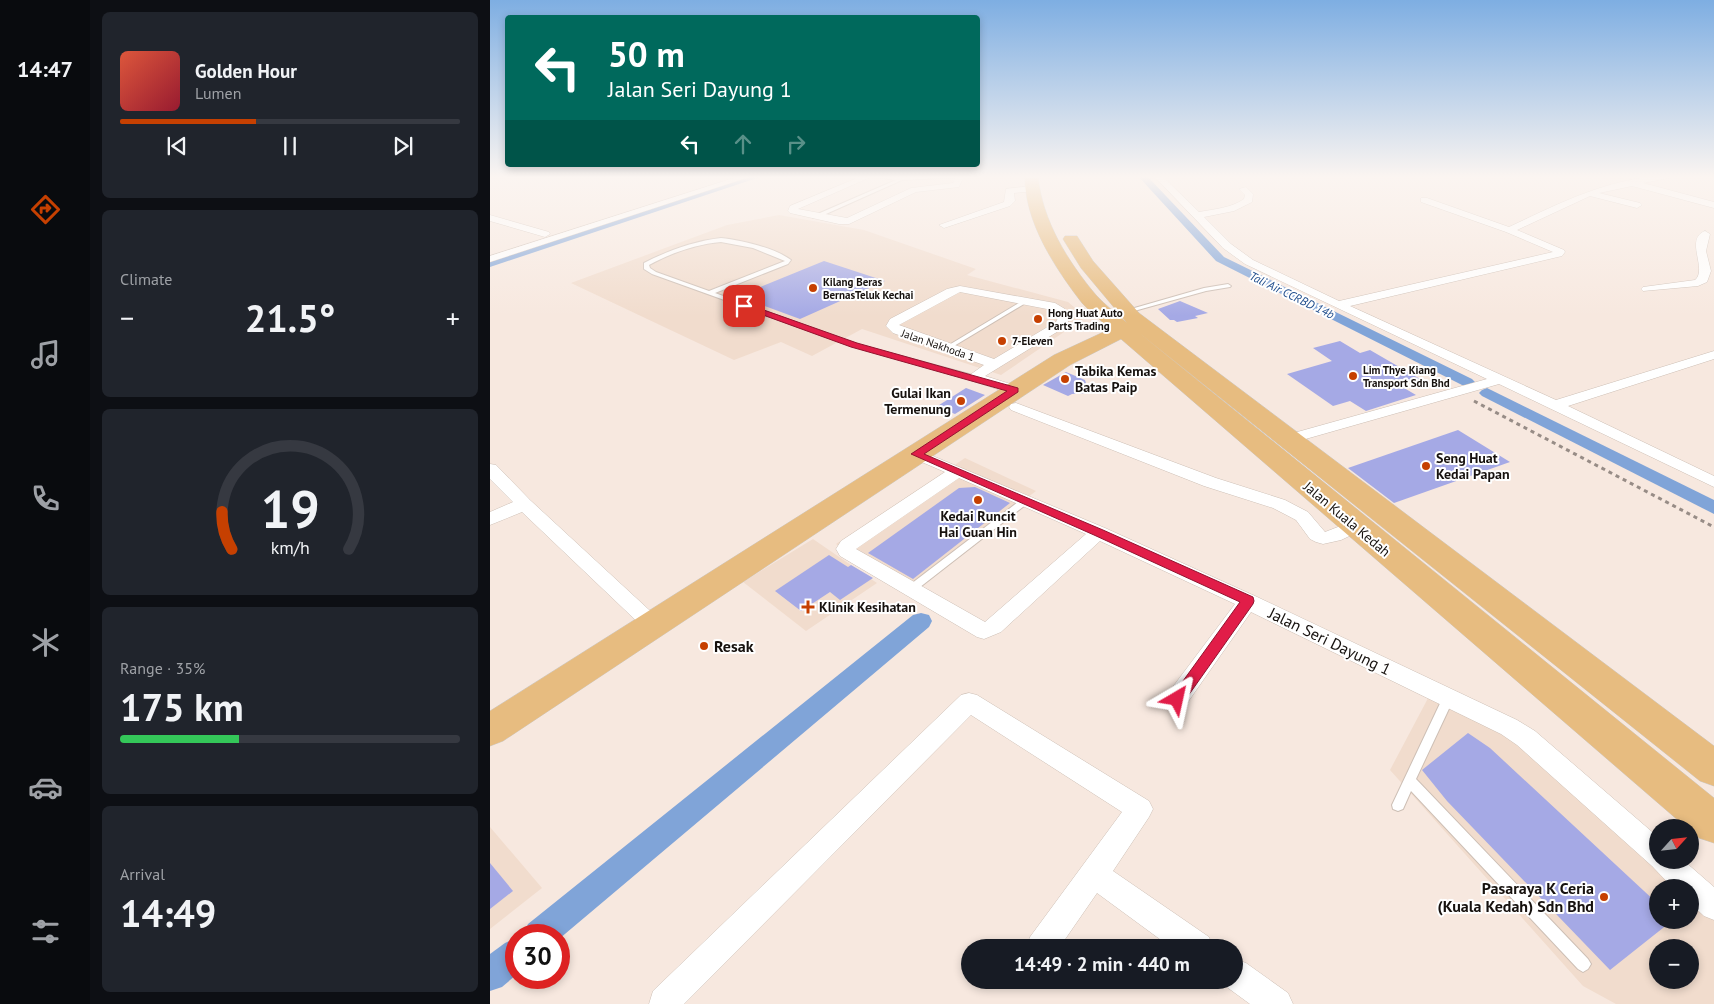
<!DOCTYPE html>
<meta charset="utf-8">
<style>
body{margin:0;font-family:"PT Sans",sans-serif;background:#20242c;color:#f1f3f6;height:100vh;display:flex;flex-direction:column;font-size:19px;white-space:nowrap}
*{box-sizing:border-box;margin:0}
p{font-size:16px;color:#9ea1a6}
.icon{flex:none;width:28px;height:28px;fill:none;stroke:currentColor;stroke-width:2;stroke-linecap:round;stroke-linejoin:round}
.map{position:relative;flex:1;overflow:hidden}
.details{display:flex;flex-direction:column;gap:12px;padding:12px;background:#0d0f14;width:400px}
.details>*{flex:none}
.banner{position:absolute;left:15px;top:15px;width:475px;height:152px;border-radius:5px;box-shadow:0 2px 8px #0003;background:#00695c;color:#fff;overflow:hidden}
.needle{width:32px;rotate:63deg}
.tools{position:absolute;left:1159px;top:819px;display:grid;gap:10px}
.tools a{display:grid;place-items:center;width:50px;height:50px;border-radius:50%;background:#171b24;box-shadow:0 2px 8px #0003;font-size:25px}
.speed{position:absolute;left:15px;top:924px;display:flex;gap:10px;font-size:25px;font-weight:700;text-align:center}
.speed>*{display:grid;place-content:center;width:65px;height:65px;border-radius:50%;background:#171b24;box-shadow:0 2px 8px #0003;line-height:1}
.speed .limit{border:8px solid #d22;background:#fff;color:#111}
.pin{position:absolute;display:grid;place-items:center;width:42px;height:42px;color:#fff;margin:-21px;border-radius:10px;box-shadow:0 2px 8px #0006}
.me{position:absolute;width:55px;margin:-28px;rotate:36deg;stroke-linejoin:round;filter:drop-shadow(0 0 4px #0008)}
.turn{display:flex;align-items:center;gap:18px;height:105px;padding:0 20px;font-size:22px}
.turn .icon{width:65px;height:65px;stroke-width:2.5}
.turn b{display:block;font-size:35px;line-height:42px}
.lanes{display:flex;align-items:center;height:48px;padding:0 20px;background:#0003;justify-content:center;gap:25px;direction:ltr}
.lanes .off{opacity:.35}
.big{font-size:38px;font-weight:600;line-height:1.1}
.details .card{flex:1;display:flex;flex-direction:column;justify-content:center;gap:8px;min-width:0;padding:0 18px;border-radius:8px;background:#20242c}
.details .dial{align-items:center;gap:0}
.dial svg{height:130px;overflow:visible;fill:none;stroke:#363941;stroke-width:7;stroke-linecap:round;text-anchor:middle}
.dial text{fill:#f1f3f6;stroke:none}
.song{display:flex;align-items:center;gap:15px}
.cover{width:60px;height:60px;border-radius:8px;background:linear-gradient(135deg,hsl(10 70% 55%),hsl(350 70% 35%))}
.played{height:5px;border-radius:2px;background:linear-gradient(90deg,#c64001 40%,#363941 40%)}
.keys{display:flex;justify-content:space-around;direction:ltr}
.heat{display:flex;justify-content:space-between;align-items:center;font-size:28px;direction:ltr}
.charge{height:8px;border-radius:4px;background:linear-gradient(90deg,#34c759 35%,#363941 0)}
.trip{position:absolute;left:471px;top:939px;width:282px;height:50px;border-radius:25px;background:#171b24;box-shadow:0 2px 8px #0003;font-weight:600;line-height:50px;text-align:center}
main{display:flex;flex:1;min-height:0}
.dock{display:flex;flex-direction:column;width:90px;justify-content:space-around;align-items:center;background:#090b0e;color:#9ea1a6}
.dock .icon{width:35px;height:35px}
.dock .selected{color:#c64001}
.dock b{font-size:22px;color:#f1f3f6}
.map>svg:first-child{display:block}
</style>
<main>
<nav class="dock">
<b>14:47</b>
<svg class="icon selected" aria-label="directions" viewBox="0 0 24 24"><path d="M12 3l9 9-9 9-9-9zM9 14v-3h6M13 9l2 2-2 2"/></svg>
<svg class="icon" aria-label="music" viewBox="0 0 24 24"><path d="M9 18V5l10-2v13"/><circle cx="6" cy="18" r="3"/><circle cx="16" cy="16" r="3"/></svg>
<svg class="icon" aria-label="phone" viewBox="0 0 24 24"><path d="M5 4h4l2 5-3 2q2 4 5 5l2-3 5 2v4C11 20 4 13 5 4z"/></svg>
<svg class="icon" aria-label="climate" viewBox="0 0 24 24"><path d="M12 3v18M4 7l16 10M4 17L20 7"/></svg>
<svg class="icon" aria-label="car" viewBox="0 0 24 24"><path d="M5 17H2v-5l4-1 3-4h7l3 4 3 1v5h-3M9 17h6M6 11h13"/><circle cx="7" cy="17" r="2"/><circle cx="17" cy="17" r="2"/></svg>
<svg class="icon" aria-label="filters" viewBox="0 0 24 24"><path d="M4 7h16M4 17h16"/><circle cx="9" cy="7" r="2"/><circle cx="15" cy="17" r="2"/></svg>
</nav>
<section class="details">
<div class="card">
<div class="song"><i class="cover"></i><div><b>Golden Hour</b><p>Lumen</p></div></div>
<div class="played"></div>
<div class="keys"><svg class="icon" aria-label="previous" viewBox="0 0 24 24"><path d="M18 5L8 12l10 7zM5 5v14"/></svg><svg class="icon" aria-label="pause" viewBox="0 0 24 24"><path d="M8 5v14M16 5v14"/></svg><svg class="icon" aria-label="next" viewBox="0 0 24 24"><path d="M6 5l10 7-10 7zM19 5v14"/></svg></div>
</div>
<div class="card"><p>Climate</p>
<div class="heat"><a>−</a><b class="big">21.5°</b><a>+</a></div>
</div>
<div class="card dial"><svg viewBox="0 0 100 80">
<path d="M14 69A42 42 0 1 1 86 69"/>
<path d="M14 69A42 42 0 0 1 8 46" stroke="#c64001"/>
<text x="50" y="56" font-size="32" font-weight="700">19</text>
<text x="50" y="72" font-size="11">km/h</text>
</svg></div>
<div class="card"><p>Range · 35%</p><b class="big">175 km</b><div class="charge"></div></div>
<div class="card"><p>Arrival</p><b class="big">14:49</b></div>
</section>
<div class="map">
<svg width="1224" height="1004" viewBox="0 0 1224 1004">
<rect width="100%" height="100%" fill="#f7e8df"/>
<g fill="#f1dccd" fill-rule="evenodd">
<polygon points="289,215 374,230 486,269 477,275 578,302 596,317 511,375 372,329 322,356 291,342 244,360 81,283 237,225"/>
<polygon points="475,458 546,491 415,592 346,544"/>
<polygon points="323,539 387,583 316,631 253,582"/>
<path d="M945 685 1037 728 1168 860 1224 896V1004H1126L1093 986 900 770ZM1168 888H1200V920H1168ZM1168 948H1200V980H1168Z"/>
<polygon points="0,827 52,888 0,929"/>
</g>
<g fill="none" stroke-linecap="round" stroke-linejoin="round">
<g fill="#80a4d8" fill-rule="evenodd">
<polygon points="261,176 273,176 0,267 0,260"/>
<polygon points="648,176 657,176 734,257 982,379 985,382 982,385 972,385 726,261"/>
<polygon points="997,388 1224,500 1224,514 992,396 989,393 992,390"/>
<polygon points="431,613 439,615 442,621 439,627 69,939 69,935 33,935 38,924 423,615"/>
<polygon points="26,938 26,975 12,987 0,991 0,954 15,943"/>
</g>
</g>
<g fill="#a5a9e5">
<polygon points="334,261 395,281 310,319 248,296"/>
<polygon points="690,301 718,313 705,316 708,318 687,322 684,320 680,320 668,309"/>
<polygon points="850,341 870,353 880,350 930,379 909,385 926,395 876,411 860,401 843,406 797,374 842,361 823,348"/>
<polygon points="576,372 595,380 599,393 582,394 578,396 553,385"/>
<polygon points="476,388 495,395 465,414 446,407"/>
<polygon points="968,430 1020,462 904,503 858,468"/>
<polygon points="485,487 520,503 423,579 378,553 469,488"/>
<polygon points="339,555 358,567 361,565 383,578 350,600 340,592 311,611 285,591"/>
<polygon points="978,733 1000,748 1168,904 1168,920 1183,920 1120,970 957,801 932,770"/>
<polygon points="0,863 23,891 0,909"/>
</g>
<g fill="none" stroke-linecap="round" stroke-linejoin="round">
<g stroke="#cdbfb5" stroke-width="2">
<g id="lane">
<polygon points="381,176 411,178 472,176 470,177 412,180 327,218 323,218 323,216 406,180"/>
<path d="M231 238C251 240 285 248 301 260L298 264 225 293 366 344 486 376 488 377 484 379 362 346 162 274 154 269V263C177 251 205 241 231 238ZM231 242 263 248 295 261 219 291 166 272 160 268 159 265C181 253 207 244 231 242Z"/>
<polygon points="738,284 741,286 740,287 716,291 637,313 634,311 714,288"/>
<polygon points="534,300 539,301 459,349 455,349 454,348"/>
<polygon points="535,498 539,501 538,503 425,591 417,591 416,589 417,587 532,499"/>
<polygon points="958,693 962,695 964,698 926,779 1098,959 1101,964 1098,969 1093,972 1088,969 921,791 913,809 908,811 903,809 902,805 954,695"/>
</g>
</g>
<g stroke="#cdbfb5" stroke-width="1">
<g id="street">
<polygon points="250,176 262,176 0,262 0,256"/>
<polygon points="372,176 383,176 308,209 357,218 421,188 463,183 466,176 474,176 469,187 426,192 359,224 349,224 300,213 298,211 300,206"/>
<path d="M664 176H672L709 212C725 209 741 208 754 199L755 195 749 189 756 187 763 194 762 202 744 211 714 217 741 244 763 260 849 301 1063 252 1016 232 931 202V198H937L1019 227C1070 203 1122 176 1180 176L1179 178 1153 183 1224 202V208L1142 186 1109 193 1150 203 1152 205 1147 208 1100 196 1027 230 1074 250 1075 252 1072 256 860 306 1066 400 1224 351V359L1078 406 1224 476V487L1009 384 805 442H793L791 439 793 436 997 379 755 264 733 248Z"/>
<polygon points="542,186 545,187 545,191 524,193 525,201 520,206 454,228 449,225 514,202 516,189"/>
<polygon points="0,215 59,232 60,234 55,237 0,221"/>
<path d="M1215 231 1220 234 1216 251 1221 271 1217 282 1208 286 1153 291 1151 289 1153 287 1205 280C1218 269 1194 239 1215 231Z"/>
<path d="M470 286 565 303 575 309 580 318 575 327 495 376 530 387 532 390 530 393H520L479 380 477 377 494 365 403 333 396 326 400 319 457 289ZM470 292 557 309 566 314 568 318 566 322 504 359 409 325Z"/>
<polygon points="526,403 726,478 795,500 818,512 835,532 866,520 872,522 875,526 872,530 851,540 833,544 826,542 820,539 806,520 783,508 714,486 521,410 519,407 521,404"/>
<path d="M426 449 615 528 765 596 1027 720 1045 731 1168 837V860H1193L1224 887V920L1214 916 1200 903V888H1183L1162 866 1027 745 1011 734 761 612 695 706 687 708 679 706 675 699 679 692 745 604 610 541 511 632 494 639 487 637 350 556 346 549 351 541 455 472 420 457 418 454 420 451ZM469 478 596 534 495 622 366 549Z"/>
<polygon points="0,464 6,465 40,500 170,620 173,625 170,630 163,633 156,630 32,512 0,525 0,512 23,502 0,479"/>
<polygon points="479,693 487,695 659,801 663,809 659,817 623,871 719,937 723,948 682,948 607,893 569,948 536,948 540,937 632,812 481,715 194,1004 159,1004 163,991 471,695"/>
<polygon points="745,959 756,963 798,993 803,1004 760,1004 734,985 732,980 745,980"/>
</g>
</g>
<g stroke="#cccbca" stroke-width="1">
<path id="primary" d="M535 176H548C552 220 578 262 606 295 615 305 627 314 637 323L591 268 573 239 575 236H587L603 261 649 313 1224 746V786L1210 781 648 332 1224 798V843L1209 838 1200 830V828H1197L631 339 580 365 13 741 0 746V711L564 355 620 329C611 320 600 312 592 303 565 268 534 221 535 176Z"/>
</g>
<polyline stroke="#978c86" stroke-width="3" stroke-dasharray="4 4" stroke-linecap="butt" points="984,401 1224,527"/>
<use href="#lane" fill="#fff" fill-rule="evenodd"/>
<use href="#street" fill="#fff" fill-rule="evenodd"/>
<use href="#primary" fill="#e7bc80" fill-rule="evenodd"/>
</g>
<linearGradient id="sky" x2="0" y2="1"><stop stop-color="#7eaee2"/><stop offset="0.56" stop-color="#fbf5f1"/><stop offset="1" stop-color="#fbf5f1" stop-opacity="0"/></linearGradient>
<rect width="1224" height="316" fill="url(#sky)"/>
<polygon fill="#e11d48" stroke="#92132f" points="254,303 367,343 528,388 528,392 434,454 613,530 763,597 764,601 763,604 693,703 687,705 682,703 680,699 750,602 604,535 421,454 517,391 361,347 251,307 250,306"/>
<g fill="#c64001" stroke="#fff" stroke-width="2">
<circle cx="323" cy="288" r="5"/>
<circle cx="548" cy="319" r="5"/>
<circle cx="512" cy="341" r="5"/>
<circle cx="863" cy="376" r="5"/>
<circle cx="575" cy="379" r="5"/>
<circle cx="471" cy="401" r="5"/>
<circle cx="936" cy="466" r="5"/>
<circle cx="488" cy="500" r="5"/>
<path d="M315.5 599.5h5v5h5v5h-5v5h-5v-5h-5v-5h5z"/>
<circle cx="214" cy="646" r="5"/>
<circle cx="1114" cy="897" r="5"/>
</g>
<g text-anchor="middle" dominant-baseline="central" stroke-width="4" stroke-linejoin="round" paint-order="stroke">
<g font-size="11" font-weight="bold" fill="#16110e" stroke="#fff" text-anchor="start">
<text x="333" y="282">Kilang Beras<tspan x="333" dy="13">BernasTeluk Kechai</tspan></text>
<text x="558" y="313">Hong Huat Auto<tspan x="558" dy="13">Parts Trading</tspan></text>
<text x="522" y="341">7-Eleven</text>
<text x="873" y="370">Lim Thye Kiang<tspan x="873" dy="13">Transport Sdn Bhd</tspan></text>
</g>
<g font-size="11" fill="#16110e" stroke="#fff">
<text transform="translate(448 345) rotate(19)">Jalan Nakhoda 1</text>
</g>
<g font-size="12" font-style="italic" fill="#214e8d" stroke="#fff">
<text transform="translate(802 295) rotate(26)">Tali Air CCRBD 14b</text>
</g>
<g font-size="14" font-weight="bold" fill="#16110e" stroke="#fff" text-anchor="start">
<text x="585" y="371">Tabika Kemas<tspan x="585" dy="16">Batas Paip</tspan></text>
<text x="461" y="393" text-anchor="end">Gulai Ikan<tspan x="461" dy="16">Termenung</tspan></text>
<text x="946" y="458">Seng Huat<tspan x="946" dy="16">Kedai Papan</tspan></text>
<text x="488" y="516" text-anchor="middle">Kedai Runcit<tspan x="488" dy="16">Hai Guan Hin</tspan></text>
<text x="329" y="607">Klinik Kesihatan</text>
</g>
<g font-size="14" fill="#16110e" stroke="#fff">
<text transform="translate(857 519) rotate(40)">Jalan Kuala Kedah</text>
</g>
<g font-size="16" fill="#16110e" stroke="#fff">
<text transform="translate(840 641) rotate(26)">Jalan Seri Dayung 1</text>
</g>
<g font-size="16" font-weight="bold" fill="#16110e" stroke="#fff" text-anchor="start">
<text x="224" y="646">Resak</text>
<text x="1104" y="888" text-anchor="end">Pasaraya K Ceria<tspan x="1104" dy="18">(Kuala Kedah) Sdn Bhd</tspan></text>
</g>
</g>
</svg>
<div class="tools">
<a><svg class="needle" viewBox="-14 -14 28 28"><path d="M0-13l5 13h-10z" fill="#e53935"/><path d="M0 13l5-13h-10z" fill="#9ea1a6"/></svg></a>
<a>+</a>
<a>−</a>
</div>
<div class="speed"><div class="limit">30</div></div>
<div class="pin" style="left:254px;top:306px;background:#d93025"><svg class="icon" aria-label="arrive" viewBox="0 0 24 24"><path d="M6 21V4h12l-3 4 3 4H6"/></svg></div>
<svg class="me" style="left:687px;top:699px" viewBox="-20 -20 40 40"><path d="M0-17L14 15 0 8-14 15z" fill="#e11d48" stroke="#fff" stroke-width="4"/></svg>
<div class="trip">14:49 · 2 min · 440 m</div>
<div class="banner">
<div class="turn"><svg class="icon" aria-label="left" viewBox="0 0 24 24"><path d="M17 20v-9H6M10 6l-5 5 5 5"/></svg><div><b>50 m</b>Jalan Seri Dayung 1</div></div>
<div class="lanes"><svg class="icon" aria-label="left" viewBox="0 0 24 24"><path d="M17 20v-9H6M10 6l-5 5 5 5"/></svg><svg class="icon off" aria-label="ahead" viewBox="0 0 24 24"><path d="M12 20V5M6 11l6-6 6 6"/></svg><svg class="icon off" aria-label="right" viewBox="0 0 24 24"><path d="M7 20v-9h11M14 6l5 5-5 5"/></svg></div>
</div>
</div>
</main>
